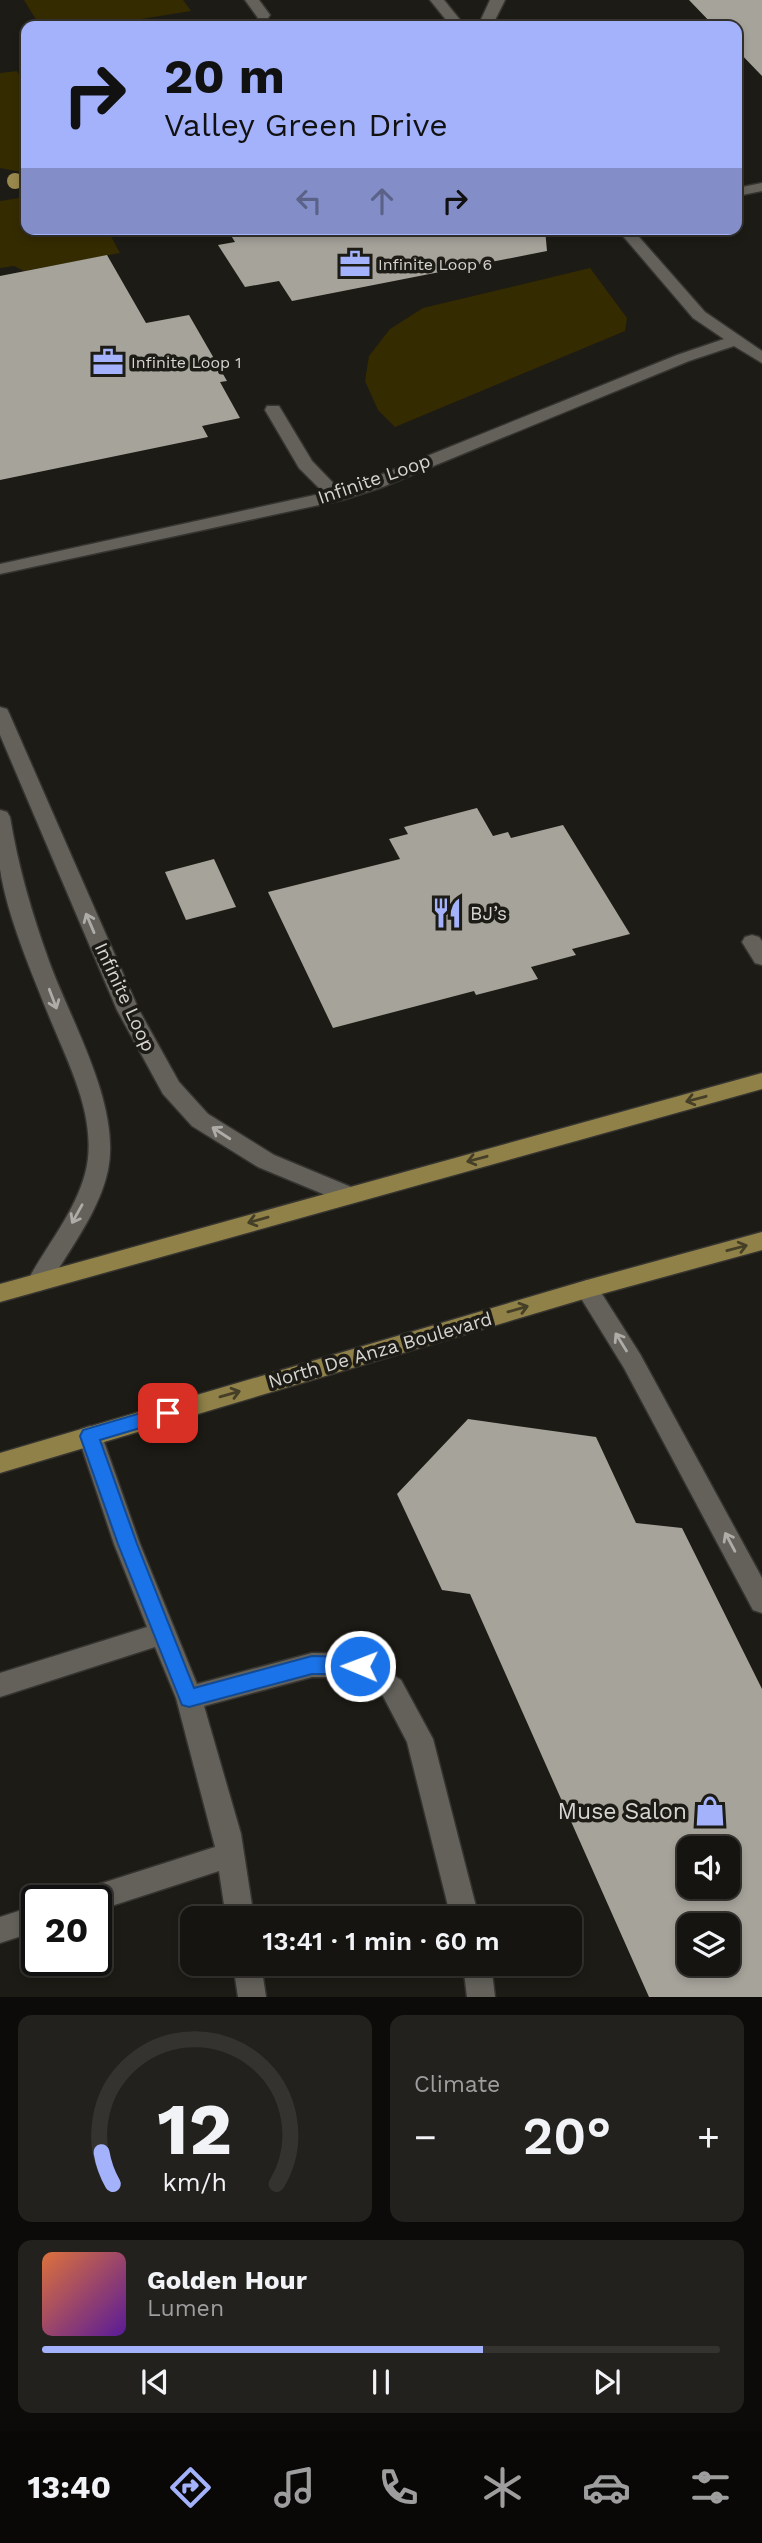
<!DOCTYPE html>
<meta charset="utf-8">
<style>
body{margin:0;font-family:"Work Sans",sans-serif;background:#23211e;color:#f1f3f6;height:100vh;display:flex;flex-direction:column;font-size:26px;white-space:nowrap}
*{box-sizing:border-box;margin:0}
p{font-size:23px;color:#9e9e9f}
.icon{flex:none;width:38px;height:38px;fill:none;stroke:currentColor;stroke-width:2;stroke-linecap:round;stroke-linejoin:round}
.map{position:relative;height:1997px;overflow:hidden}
.sheet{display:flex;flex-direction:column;gap:18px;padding:18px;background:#0c0b09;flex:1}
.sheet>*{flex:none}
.hud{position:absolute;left:21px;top:21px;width:721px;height:214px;border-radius:14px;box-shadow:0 4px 10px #0003,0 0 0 2px #353330;background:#a4b2fc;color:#111;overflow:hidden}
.controls{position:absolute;left:677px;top:1836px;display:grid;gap:14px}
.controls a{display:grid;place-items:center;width:63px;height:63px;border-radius:14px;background:#161410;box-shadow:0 4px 10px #0003,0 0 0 2px #353330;font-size:35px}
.speed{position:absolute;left:21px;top:1885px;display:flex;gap:14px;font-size:35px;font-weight:700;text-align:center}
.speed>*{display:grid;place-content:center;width:91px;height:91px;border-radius:50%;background:#161410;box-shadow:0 4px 10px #0003,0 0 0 2px #353330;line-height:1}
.speed .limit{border:4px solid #111;border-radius:10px;background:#fff;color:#111}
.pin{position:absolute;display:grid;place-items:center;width:60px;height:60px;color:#fff;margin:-30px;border-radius:14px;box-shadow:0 4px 10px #0006}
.me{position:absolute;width:77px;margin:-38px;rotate:271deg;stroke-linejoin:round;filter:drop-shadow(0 0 5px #0008)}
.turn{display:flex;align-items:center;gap:24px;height:147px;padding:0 28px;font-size:32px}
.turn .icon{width:91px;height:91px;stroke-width:2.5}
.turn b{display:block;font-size:49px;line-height:60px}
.lanes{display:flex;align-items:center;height:66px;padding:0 28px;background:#0003;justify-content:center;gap:35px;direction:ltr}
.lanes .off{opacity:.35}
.big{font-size:52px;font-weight:600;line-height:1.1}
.sheet .tile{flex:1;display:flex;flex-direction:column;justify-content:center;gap:10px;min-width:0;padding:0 24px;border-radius:14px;background:#23211e}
.sheet .dial{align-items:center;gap:0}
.dial svg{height:182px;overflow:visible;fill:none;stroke:#353330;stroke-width:7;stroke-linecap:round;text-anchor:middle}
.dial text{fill:#f1f3f6;stroke:none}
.song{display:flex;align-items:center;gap:21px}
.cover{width:84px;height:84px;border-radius:10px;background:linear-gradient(135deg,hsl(20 70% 55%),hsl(270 70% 35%))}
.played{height:7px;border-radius:4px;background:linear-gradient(90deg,#a4b2fc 65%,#353330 65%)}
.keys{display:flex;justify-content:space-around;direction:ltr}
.heat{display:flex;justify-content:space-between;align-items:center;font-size:38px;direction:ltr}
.sheet .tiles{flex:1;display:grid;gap:18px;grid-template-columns:1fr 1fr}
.tile:last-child{grid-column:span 2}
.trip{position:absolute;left:180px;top:1906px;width:402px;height:70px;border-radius:14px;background:#161410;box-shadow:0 4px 10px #0003,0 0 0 2px #353330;font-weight:600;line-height:70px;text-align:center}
.menu{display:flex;height:112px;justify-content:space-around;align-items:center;background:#090806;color:#9e9e9f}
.menu .icon{width:49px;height:49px}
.menu .current{color:#a4b2fc}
.menu b{font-size:32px;color:#f1f3f6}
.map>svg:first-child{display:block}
</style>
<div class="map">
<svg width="762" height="1997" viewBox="0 0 762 1997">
<rect width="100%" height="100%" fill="#1d1b15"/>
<g fill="#352b00">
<polygon points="24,0 183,0 191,11 98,26 40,26"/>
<polygon points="17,71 26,88 26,173 0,168 0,73"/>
<polygon points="26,197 26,229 107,229 120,253 24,271 14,266 0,268 0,201"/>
<polygon points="590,268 627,318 625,331 395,427 378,410 365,381 369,356 390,329 423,308"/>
</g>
<g fill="#a5a39a" fill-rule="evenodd">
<polygon points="689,0 762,0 762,76 737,50 737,26 714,26"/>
<polygon points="227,229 545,229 547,251 292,301 279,281 245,287 218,245 235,242"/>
<polygon points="107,255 146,323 189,315 227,381 220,382 240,418 202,426 208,437 0,480 0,276"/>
<polygon points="477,808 493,836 508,832 511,838 563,825 630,934 572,949 576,955 531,967 538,979 476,995 474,991 333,1028 268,892 400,859 389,839 408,834 404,827"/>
<polygon points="214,859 236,907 186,920 165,872"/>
<path d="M468 1419 596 1437 636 1523 682 1528 762 1689V1997H649L470 1594 442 1590 397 1494ZM690 1848H728V1886H690ZM690 1925H728V1964H690Z"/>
</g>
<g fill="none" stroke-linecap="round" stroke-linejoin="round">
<g stroke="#353430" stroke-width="3">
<g id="minor">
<polygon points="245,0 259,0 270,15 268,18 258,18"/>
<polygon points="430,0 444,0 465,26 451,26"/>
<polygon points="490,0 505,0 492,26 478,26"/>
<polygon points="762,183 762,191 737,196 737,188"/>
<polygon points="617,229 632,229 705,312 762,351 762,363 734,346 689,361 380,488 342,500 0,574 0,564 324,493 299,468 265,410 267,406 279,406 312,461 339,489 368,480 677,355 724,339 693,318"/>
<polygon points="0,707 7,709 9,713 139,1010 179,1082 208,1114 274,1155 356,1189 359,1195 356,1201 348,1204 340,1201 258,1167 192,1126 163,1094 117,1010 0,735"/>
<path d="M0 810 7 812 10 817C18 866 32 914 49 961 71 1022 121 1105 108 1170 99 1213 68 1251 47 1288L39 1291 31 1288 27 1282C46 1246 74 1214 85 1174 99 1122 70 1067 51 1021 33 976 7 916 0 869 0 850 0 829 0 810Z"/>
<polygon points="752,935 759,937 762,941 762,965 755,963 742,942 745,937"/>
<polygon points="587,1280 595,1283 640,1354 762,1578 762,1613 753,1610 624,1368 579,1295 575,1289 579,1283"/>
<polygon points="90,1426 99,1429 102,1436 140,1544 197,1684 312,1653 360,1654 401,1680 433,1739 479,1918 451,1918 407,1742 383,1696 356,1677 312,1677 204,1706 241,1834 254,1918 226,1918 219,1871 96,1911 96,1900 76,1900 80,1891 90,1887 215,1847 176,1698 155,1647 0,1697 0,1673 147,1627 114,1544 78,1436 81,1429"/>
<polygon points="37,1905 37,1931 0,1943 0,1917"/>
<polygon points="233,1964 261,1964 266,1997 238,1997"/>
<polygon points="463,1964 491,1964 495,1997 467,1997"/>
</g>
</g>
<g stroke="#353430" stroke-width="3">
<g id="major">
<polygon points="762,1073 762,1089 0,1302 0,1284"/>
<polygon points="762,1232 762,1250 587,1298 0,1473 0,1453 587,1280"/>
</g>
</g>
<use href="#minor" fill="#63615a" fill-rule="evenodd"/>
<use href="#major" fill="#908148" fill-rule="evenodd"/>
</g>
<circle fill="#99894d" cx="15" cy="181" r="8"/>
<defs><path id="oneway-shaft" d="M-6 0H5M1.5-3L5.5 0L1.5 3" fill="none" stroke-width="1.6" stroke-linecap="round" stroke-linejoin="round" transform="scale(1.75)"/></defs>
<g stroke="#aeaca7">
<use href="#oneway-shaft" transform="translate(90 923) rotate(-113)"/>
<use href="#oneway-shaft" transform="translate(53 999) rotate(69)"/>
<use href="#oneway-shaft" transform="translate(221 1133) rotate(-147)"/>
<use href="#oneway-shaft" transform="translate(77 1214) rotate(119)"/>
<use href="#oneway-shaft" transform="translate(621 1342) rotate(-122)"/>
<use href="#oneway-shaft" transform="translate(730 1542) rotate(-118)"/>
</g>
<g stroke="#453f27">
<use href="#oneway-shaft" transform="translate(696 1099) rotate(165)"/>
<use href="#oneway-shaft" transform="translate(477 1159) rotate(165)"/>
<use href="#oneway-shaft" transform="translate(258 1220) rotate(164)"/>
<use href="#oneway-shaft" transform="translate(737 1248) rotate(-15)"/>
<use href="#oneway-shaft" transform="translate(518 1309) rotate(-16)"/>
<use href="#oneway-shaft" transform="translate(230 1394) rotate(-16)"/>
</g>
<polygon fill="#1a73e8" stroke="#114b97" stroke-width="2" points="168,1405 174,1407 177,1413 174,1418 100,1440 137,1544 194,1688 312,1656 360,1657 367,1659 370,1666 367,1672 360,1674 312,1674 189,1707 182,1705 118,1544 80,1436 83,1430"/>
<defs>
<g id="office-bare" transform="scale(2.415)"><path d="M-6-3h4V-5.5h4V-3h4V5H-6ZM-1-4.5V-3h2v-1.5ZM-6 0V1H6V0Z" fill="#a4b2fc" stroke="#1d1b15" stroke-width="2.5" paint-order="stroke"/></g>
<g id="restaurant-bare" transform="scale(2.415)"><path d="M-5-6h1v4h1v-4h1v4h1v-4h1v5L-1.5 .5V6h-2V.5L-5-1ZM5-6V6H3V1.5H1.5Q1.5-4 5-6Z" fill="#a4b2fc" stroke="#1d1b15" stroke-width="2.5" paint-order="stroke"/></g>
<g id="shop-bare" transform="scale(2.415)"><path d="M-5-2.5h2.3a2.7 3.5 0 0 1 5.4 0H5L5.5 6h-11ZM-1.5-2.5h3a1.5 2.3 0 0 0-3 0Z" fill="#a4b2fc" stroke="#1d1b15" stroke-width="2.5" paint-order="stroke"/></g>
</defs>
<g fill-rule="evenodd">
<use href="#office-bare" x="355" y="264"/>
<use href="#office-bare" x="108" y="362"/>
<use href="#restaurant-bare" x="447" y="913"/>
<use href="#shop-bare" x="710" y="1811"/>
</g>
<g text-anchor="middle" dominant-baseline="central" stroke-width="7" stroke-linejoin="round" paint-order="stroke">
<g font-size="16" fill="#d7d5d1" stroke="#1d1b15" text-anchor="start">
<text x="378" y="264">Infinite Loop 6</text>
<text x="131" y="362">Infinite Loop 1</text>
</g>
<g font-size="19" fill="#d7d5d1" stroke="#1d1b15">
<text transform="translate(374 479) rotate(-19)">Infinite Loop</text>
<text transform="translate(125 997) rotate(65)">Infinite Loop</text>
<text transform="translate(380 1350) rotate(-16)">North De Anza Boulevard</text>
</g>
<g font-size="19" fill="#d7d5d1" stroke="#1d1b15" text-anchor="start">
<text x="470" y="913">BJ’s</text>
</g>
<g font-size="23" fill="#d7d5d1" stroke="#1d1b15" text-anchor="end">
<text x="687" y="1811">Muse Salon</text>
</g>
</g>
</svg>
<div class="controls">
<a><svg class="icon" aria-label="sound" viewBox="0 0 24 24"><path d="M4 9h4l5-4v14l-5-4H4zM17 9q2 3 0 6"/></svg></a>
<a><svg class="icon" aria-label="layers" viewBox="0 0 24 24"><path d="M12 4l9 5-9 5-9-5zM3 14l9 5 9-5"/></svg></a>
</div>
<div class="speed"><div class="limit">20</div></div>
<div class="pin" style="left:168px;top:1413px;background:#d93025"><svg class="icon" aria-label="arrive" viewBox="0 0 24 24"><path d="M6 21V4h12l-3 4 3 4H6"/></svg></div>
<svg class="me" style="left:360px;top:1666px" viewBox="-20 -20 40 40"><circle r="17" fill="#1a73e8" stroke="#fff" stroke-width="3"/><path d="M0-11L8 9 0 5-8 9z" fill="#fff"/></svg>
<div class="trip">13:41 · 1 min · 60 m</div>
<div class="hud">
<div class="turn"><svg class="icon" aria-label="right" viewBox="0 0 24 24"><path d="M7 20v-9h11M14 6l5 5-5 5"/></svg><div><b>20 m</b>Valley Green Drive</div></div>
<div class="lanes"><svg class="icon off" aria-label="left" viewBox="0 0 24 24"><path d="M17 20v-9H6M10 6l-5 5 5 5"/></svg><svg class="icon off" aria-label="ahead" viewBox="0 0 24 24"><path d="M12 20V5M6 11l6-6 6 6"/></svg><svg class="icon" aria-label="right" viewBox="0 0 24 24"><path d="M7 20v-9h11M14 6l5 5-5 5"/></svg></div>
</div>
</div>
<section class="sheet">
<div class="tiles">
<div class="tile dial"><svg viewBox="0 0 100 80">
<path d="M14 69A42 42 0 1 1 86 69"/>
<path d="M14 69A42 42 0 0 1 9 55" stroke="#a4b2fc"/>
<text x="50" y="56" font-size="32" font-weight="700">12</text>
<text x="50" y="72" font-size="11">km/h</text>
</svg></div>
<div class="tile"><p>Climate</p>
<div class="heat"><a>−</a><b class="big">20°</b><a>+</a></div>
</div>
<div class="tile">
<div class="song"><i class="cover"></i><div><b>Golden Hour</b><p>Lumen</p></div></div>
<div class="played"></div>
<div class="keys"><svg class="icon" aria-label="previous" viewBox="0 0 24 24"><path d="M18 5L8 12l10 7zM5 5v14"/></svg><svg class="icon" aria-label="pause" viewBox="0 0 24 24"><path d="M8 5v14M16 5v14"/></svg><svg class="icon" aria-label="next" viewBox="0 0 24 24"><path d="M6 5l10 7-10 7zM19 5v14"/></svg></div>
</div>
</div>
</section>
<nav class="menu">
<b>13:40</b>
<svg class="icon current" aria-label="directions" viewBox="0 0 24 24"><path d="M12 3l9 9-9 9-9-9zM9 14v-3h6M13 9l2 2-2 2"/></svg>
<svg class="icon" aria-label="music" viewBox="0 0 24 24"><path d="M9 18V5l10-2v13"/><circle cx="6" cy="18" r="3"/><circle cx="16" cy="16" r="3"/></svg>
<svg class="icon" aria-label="phone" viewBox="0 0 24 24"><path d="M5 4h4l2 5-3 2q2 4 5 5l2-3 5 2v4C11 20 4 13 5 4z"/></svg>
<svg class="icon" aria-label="climate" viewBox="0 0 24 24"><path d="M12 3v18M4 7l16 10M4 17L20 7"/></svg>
<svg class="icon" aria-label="car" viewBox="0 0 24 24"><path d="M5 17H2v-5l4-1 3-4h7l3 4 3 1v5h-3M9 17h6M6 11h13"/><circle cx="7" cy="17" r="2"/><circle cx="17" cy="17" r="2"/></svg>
<svg class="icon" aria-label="filters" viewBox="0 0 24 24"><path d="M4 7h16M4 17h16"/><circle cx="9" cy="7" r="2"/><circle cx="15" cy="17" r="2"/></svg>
</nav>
